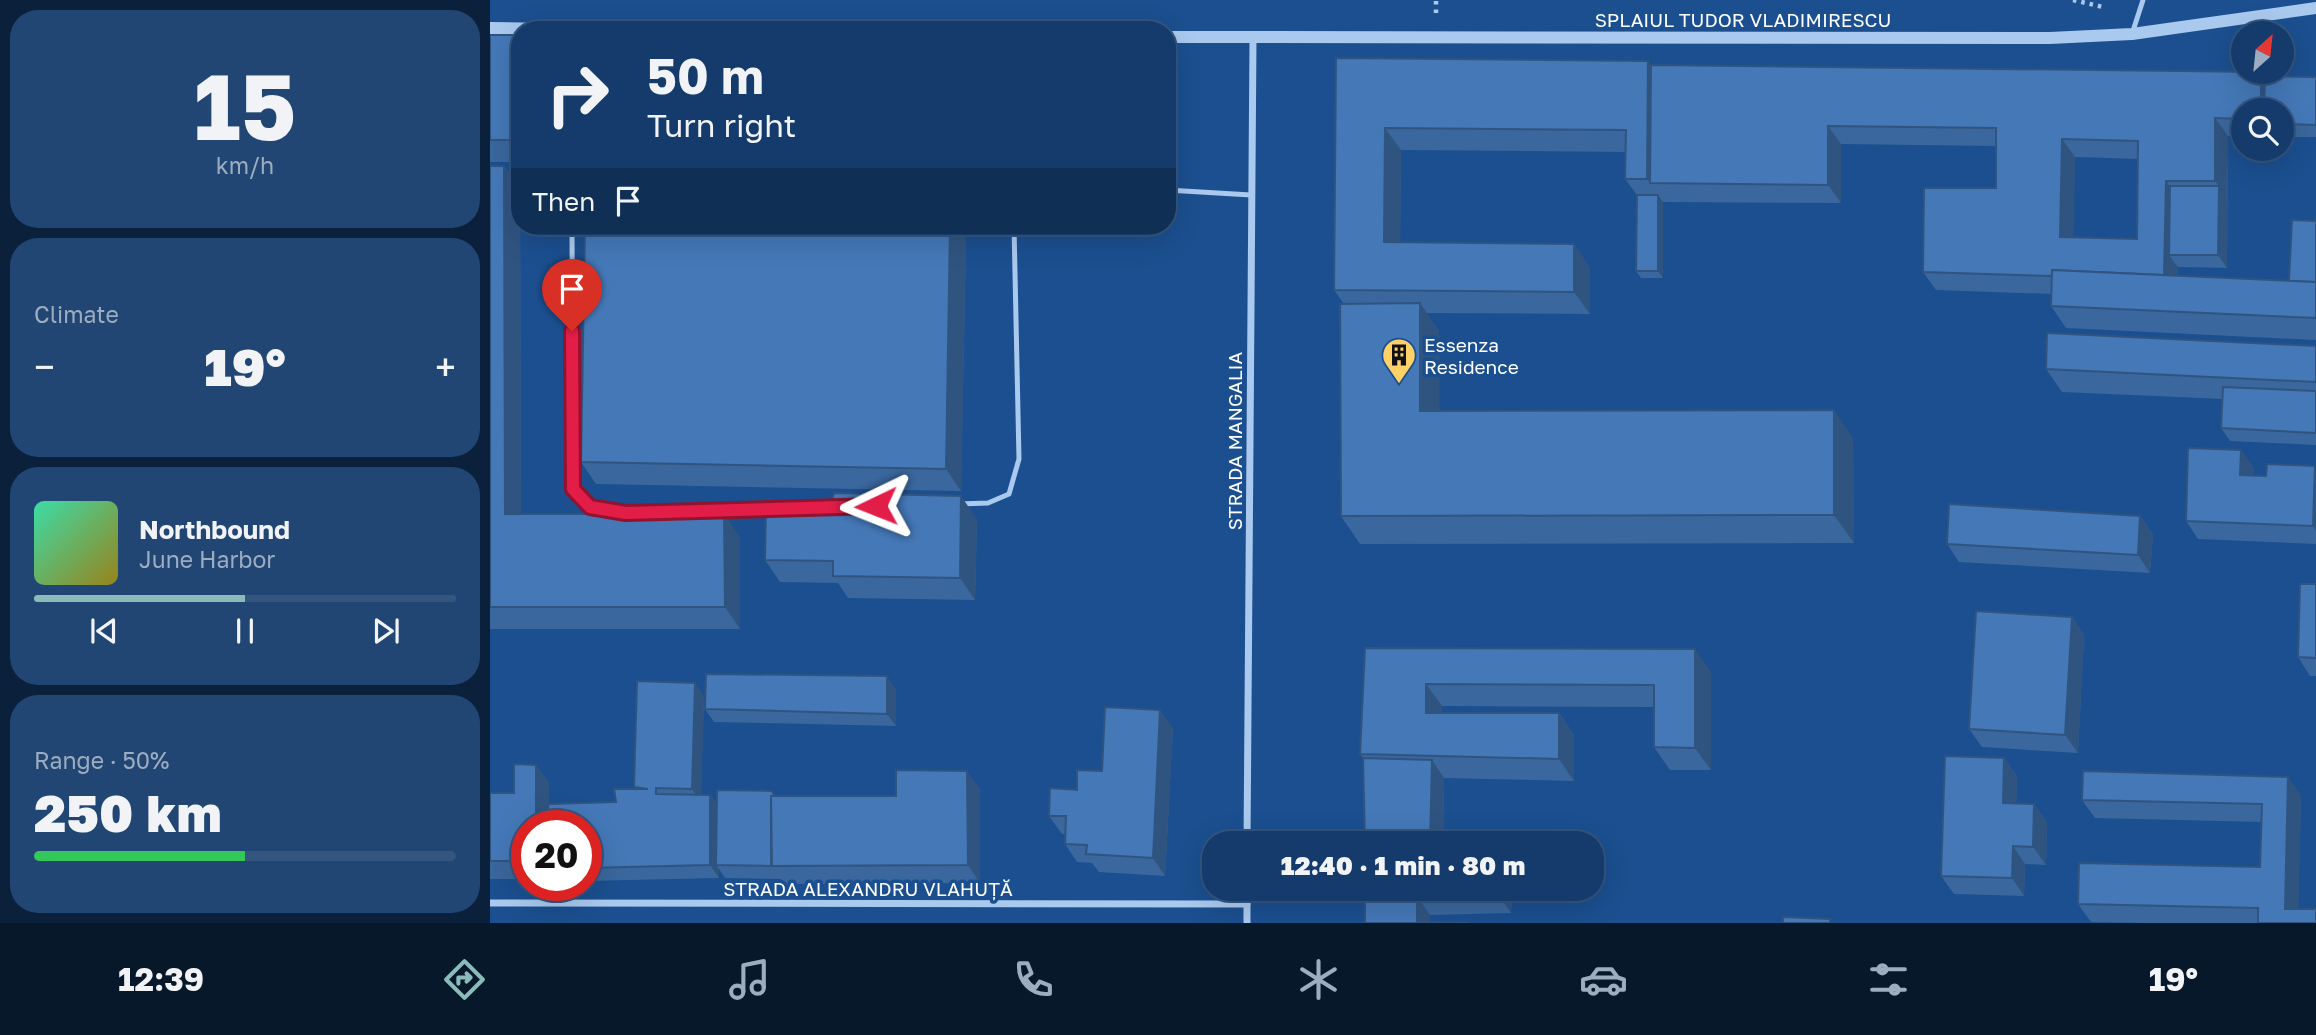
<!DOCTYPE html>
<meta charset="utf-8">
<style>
body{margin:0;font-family:"Golos Text",sans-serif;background:#214673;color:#f1f3f6;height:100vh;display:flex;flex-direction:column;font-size:26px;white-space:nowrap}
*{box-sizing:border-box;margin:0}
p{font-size:23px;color:#9dadc1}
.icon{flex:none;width:38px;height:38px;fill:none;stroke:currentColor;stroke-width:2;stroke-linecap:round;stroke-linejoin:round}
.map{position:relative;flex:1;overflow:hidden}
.drawer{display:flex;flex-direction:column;gap:10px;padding:10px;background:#0b203b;width:490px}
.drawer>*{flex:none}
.top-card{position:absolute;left:21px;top:21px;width:665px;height:214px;border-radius:28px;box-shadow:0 7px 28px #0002,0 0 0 2px #33557e;background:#143b6b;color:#f1f3f6;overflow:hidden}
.needle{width:46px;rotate:27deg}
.buttons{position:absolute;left:1741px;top:21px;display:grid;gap:14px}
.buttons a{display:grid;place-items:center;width:63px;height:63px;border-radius:50%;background:#143b6b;box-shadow:0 7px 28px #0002,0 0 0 2px #33557e;font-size:35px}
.speed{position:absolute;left:21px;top:810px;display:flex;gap:14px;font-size:35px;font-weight:700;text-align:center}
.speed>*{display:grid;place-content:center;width:91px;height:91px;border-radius:50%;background:#143b6b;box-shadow:0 7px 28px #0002,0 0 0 2px #33557e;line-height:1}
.speed .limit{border:10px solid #d22;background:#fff;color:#111}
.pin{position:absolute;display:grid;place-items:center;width:60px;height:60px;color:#fff;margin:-72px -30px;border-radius:50% 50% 50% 0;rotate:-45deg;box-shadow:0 0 7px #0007}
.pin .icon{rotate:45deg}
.me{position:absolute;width:77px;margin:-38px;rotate:268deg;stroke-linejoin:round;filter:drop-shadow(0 0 5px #0008)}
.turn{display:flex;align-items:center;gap:24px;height:147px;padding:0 21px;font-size:32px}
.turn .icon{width:91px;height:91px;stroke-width:2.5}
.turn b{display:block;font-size:49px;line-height:60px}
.then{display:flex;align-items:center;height:66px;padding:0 21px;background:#0003;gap:14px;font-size:26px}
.big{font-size:52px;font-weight:800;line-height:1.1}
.drawer .tile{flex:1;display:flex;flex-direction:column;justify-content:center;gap:10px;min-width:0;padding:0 24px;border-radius:28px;background:#214673}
.drawer .dial{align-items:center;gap:0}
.dial b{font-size:91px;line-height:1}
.song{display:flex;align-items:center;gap:21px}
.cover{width:84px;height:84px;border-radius:10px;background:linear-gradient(135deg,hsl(160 70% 55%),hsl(50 70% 35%))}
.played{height:7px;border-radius:4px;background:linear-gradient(90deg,#8bbbb9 50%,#33557e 50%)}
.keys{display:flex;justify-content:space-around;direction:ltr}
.heat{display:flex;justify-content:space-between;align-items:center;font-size:38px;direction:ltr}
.charge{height:10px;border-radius:5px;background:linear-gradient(90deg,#34c759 50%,#33557e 0)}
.trip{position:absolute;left:712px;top:831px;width:402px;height:70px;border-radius:28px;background:#143b6b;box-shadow:0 7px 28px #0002,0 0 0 2px #33557e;font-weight:800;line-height:70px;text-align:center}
.dock{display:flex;height:112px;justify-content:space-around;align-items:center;background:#08182b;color:#9dadc1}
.dock .icon{width:49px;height:49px}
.dock .active{color:#8bbbb9}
.dock b{font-size:32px;color:#f1f3f6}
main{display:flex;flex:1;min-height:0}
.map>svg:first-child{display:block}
</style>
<main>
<section class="drawer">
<div class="tile dial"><b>15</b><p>km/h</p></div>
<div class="tile"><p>Climate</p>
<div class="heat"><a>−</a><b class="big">19°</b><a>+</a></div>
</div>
<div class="tile">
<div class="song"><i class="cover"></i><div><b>Northbound</b><p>June Harbor</p></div></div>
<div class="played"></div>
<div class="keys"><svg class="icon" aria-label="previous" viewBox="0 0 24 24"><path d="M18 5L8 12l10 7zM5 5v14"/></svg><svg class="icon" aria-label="pause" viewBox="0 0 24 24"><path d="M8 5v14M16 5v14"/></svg><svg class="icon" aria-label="next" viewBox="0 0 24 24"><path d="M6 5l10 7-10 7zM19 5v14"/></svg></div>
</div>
<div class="tile"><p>Range · 50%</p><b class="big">250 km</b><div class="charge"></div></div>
</section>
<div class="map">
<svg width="1826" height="923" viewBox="0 0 1826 923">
<rect width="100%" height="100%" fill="#1b4f8f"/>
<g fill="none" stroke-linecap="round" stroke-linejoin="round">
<g stroke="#a9c9ee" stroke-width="4.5" stroke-dasharray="3.5 5" stroke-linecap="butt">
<polyline points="1583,0 1613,7"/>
<polyline points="946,13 946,0"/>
</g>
<g stroke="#a9c9ee" stroke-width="5">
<polyline points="1642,34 1653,0"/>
<polyline points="677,190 761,195"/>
<polyline points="82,226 83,489 100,507 136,513 281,509"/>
<polyline points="469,504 498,503 519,494 529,459 524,226"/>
</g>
<g stroke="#a9c9ee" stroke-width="7">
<polyline points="757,844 763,39"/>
<polyline points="0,903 757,904"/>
<polyline points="757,923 757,889"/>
</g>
<g stroke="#a9c9ee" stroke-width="12">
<polyline points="0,28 120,30"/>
<polyline points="677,37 1560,38 1642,34 1826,8"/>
</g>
</g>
<g fill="#3a679d" fill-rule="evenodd">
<rect x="0" y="35" width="30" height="127"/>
<path d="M846 58 1161 65 1772 72 1775 76 1826 77V137H1792V110H1754V137L1738 136 1737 268 1688 267 1687 276 1799 281 1826 221V340L1576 328 1561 306V294L1446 290 1433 272 1506 188V146L1351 144V203L1173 202V278H1151L1146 271 1147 195 1135 179 1136 152 911 150 910 242 1100 267V314L936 313 949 331V411L1363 438 1364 543 870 544 851 516 854 304 844 290ZM1585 157 1648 159 1647 239 1583 237Z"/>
<polygon points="0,166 14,166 30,188 31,514 250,537 250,629 0,629"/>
<polygon points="476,238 471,491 106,484 91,462"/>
<polygon points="1826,346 1826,445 1740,441 1731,428 1733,399 1572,392 1556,369"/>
<polygon points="1764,468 1763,475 1776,476 1826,468 1826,544 1708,539 1696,521"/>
<polygon points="1650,516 1663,534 1660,573 1469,562 1457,544"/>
<polygon points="487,519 485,600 358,598 348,583 290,582 275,560"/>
<polygon points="1826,584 1826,676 1820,676 1808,657"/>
<polygon points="1582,617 1594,635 1588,753 1492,747 1479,729"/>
<polygon points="875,648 1221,672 1221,770 1180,770 1164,747 1164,707 952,706 952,713 1069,713 1084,735 1084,781 954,778 953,844 875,844 873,758 870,754"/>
<polygon points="406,689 406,726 224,722 215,709"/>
<polygon points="214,696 211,794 220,795 227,804 282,791 286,796 406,796 490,789 490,883 294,884 290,878 290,879 235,878 229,869 229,878 96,881 96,826 37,826 37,879 0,879 0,793 24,793 46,765 59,783 59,804 126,802 145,789 144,787"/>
<polygon points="683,728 675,876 609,872 602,863 587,862 575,844 575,834 572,834 559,816 587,790 612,771"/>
<polygon points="1514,758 1527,776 1526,804 1544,804 1557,822 1556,865 1535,864 1534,896 1464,894 1451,876"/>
<polygon points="1811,795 1808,909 1826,923 1656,923 1601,922 1588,904 1770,867 1771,822 1605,818 1592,800"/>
<polygon points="875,889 1022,889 1021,913 940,915 875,923"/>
</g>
<g fill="#305480">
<polygon points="1158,61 1174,83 1160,183 1157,179"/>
<polygon points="1771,72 1784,89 1783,110 1771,110"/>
<polygon points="1725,118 1738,136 1737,268 1728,255 1729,186 1725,181"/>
<polygon points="1338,126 1351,144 1351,203 1338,185"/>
<polygon points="895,128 911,150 910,265 894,242"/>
<polygon points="1572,139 1585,157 1583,255 1570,237"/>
<polygon points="14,166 30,188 31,537 15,514"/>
<polygon points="1676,181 1689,199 1679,255 1688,267 1687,297 1674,279"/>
<polygon points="1168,195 1173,202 1173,278 1168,271"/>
<polygon points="460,226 467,226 476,238 471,491 456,469"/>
<polygon points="1084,244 1100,267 1100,314 1084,292"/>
<polygon points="930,303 949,331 950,439 930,411"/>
<polygon points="1344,410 1363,438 1364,543 1344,515"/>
<polygon points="1751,450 1764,468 1763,493 1750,475"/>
<polygon points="1825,466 1826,468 1826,531 1823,526"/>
<polygon points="471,496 487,519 485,600 470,578"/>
<polygon points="234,514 250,537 250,629 235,607"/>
<polygon points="1650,516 1663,534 1660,573 1648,555"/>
<polygon points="1582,617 1594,635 1588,753 1575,735"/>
<polygon points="1205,649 1221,672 1221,770 1205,748"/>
<polygon points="397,676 406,689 406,726 397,714"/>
<polygon points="205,683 214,696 211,802 202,789"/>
<polygon points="936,684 952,706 952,735 936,713"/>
<polygon points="670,710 683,728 675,876 663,858"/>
<polygon points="1069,713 1084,735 1084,781 1069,759"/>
<polygon points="1514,758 1527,776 1526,821 1513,803"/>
<polygon points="942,760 954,778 953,844 940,844"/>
<polygon points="46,765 59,783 59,826 46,826"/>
<polygon points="477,771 490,789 490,883 478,865"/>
<polygon points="1798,777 1811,795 1808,923 1795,909"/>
<polygon points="220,795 229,807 226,865 229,869 229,878 220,865"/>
<polygon points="1544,804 1557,822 1556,865 1543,847"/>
<polygon points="1523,846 1535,864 1534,896 1522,878"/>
<polygon points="1009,889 1022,889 1021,913 1009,895"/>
<polygon points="927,896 940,915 940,923 927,922"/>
</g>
<g fill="#4478b7" stroke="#305480" stroke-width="2" fill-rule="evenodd">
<rect x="0" y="35" width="30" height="105"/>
<polygon points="846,58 1158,61 1157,179 1135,179 1136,130 895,128 894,242 1084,244 1084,292 844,290"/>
<path d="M1161 65 1771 72V110H1754V119L1725 118V181H1676L1674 275 1562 270V276L1433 272 1434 188H1506V128L1338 126V185L1160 183ZM1572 139 1648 141 1647 239 1570 237Z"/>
<polygon points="1775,76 1826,77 1826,125 1792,124 1792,110 1774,110"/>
<polygon points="0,166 14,166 15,514 234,514 235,607 0,607"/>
<polygon points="1680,186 1729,186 1728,255 1679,255"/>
<polygon points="1147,195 1168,195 1168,271 1146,271"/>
<polygon points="1802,220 1826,221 1826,282 1799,281"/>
<polygon points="95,226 460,226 456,469 91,462"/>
<polygon points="1562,270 1826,282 1826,318 1561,306"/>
<polygon points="930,303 930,411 1344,410 1344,515 851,516 850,304"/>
<polygon points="1557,333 1826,346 1826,382 1556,369"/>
<polygon points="1733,387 1826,391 1826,433 1731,428"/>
<polygon points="1698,448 1751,450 1750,475 1776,476 1777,464 1825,466 1823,526 1696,521"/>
<polygon points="344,493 471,496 470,578 343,576 343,561 275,560 276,503 341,504"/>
<polygon points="1459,504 1650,516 1648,555 1457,544"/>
<polygon points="1810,584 1826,584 1826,658 1808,657"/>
<polygon points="1486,611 1582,617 1575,735 1479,729"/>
<polygon points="875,648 1205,649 1205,748 1164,747 1164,685 936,684 936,713 1069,713 1069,759 870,754"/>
<polygon points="216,674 397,676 397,714 215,709"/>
<polygon points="147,681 205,683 202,789 166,788 166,794 220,795 220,865 96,868 96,826 59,826 58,804 126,802 124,789 158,789 144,787"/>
<polygon points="615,707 670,710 663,858 596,854 597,845 575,844 576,816 559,816 560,788 587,790 587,770 612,771"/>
<polygon points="1455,756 1514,758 1513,803 1544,804 1543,847 1523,846 1522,878 1451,876"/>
<polygon points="873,758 942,760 940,844 875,844"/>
<polygon points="24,764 46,765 46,826 37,826 37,861 0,861 0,793 24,793"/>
<polygon points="406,770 477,771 478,865 282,866 281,796 406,796"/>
<polygon points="1593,771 1798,777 1795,909 1826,909 1826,923 1768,923 1768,908 1588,904 1589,863 1770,867 1772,804 1592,800"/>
<polygon points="227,790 282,791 284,796 281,796 281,866 226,865"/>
<polygon points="875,889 1009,889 1009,895 927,896 927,922 979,923 875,923"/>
<polygon points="1293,917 1340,919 1340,923 1293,923"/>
</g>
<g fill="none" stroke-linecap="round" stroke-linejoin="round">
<g stroke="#92132f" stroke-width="18">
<polyline id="route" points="82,331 83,489 100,507 136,513 386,506"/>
</g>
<use href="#route" stroke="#e11d48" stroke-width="12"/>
</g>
<defs>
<g id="building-pin" transform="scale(1.75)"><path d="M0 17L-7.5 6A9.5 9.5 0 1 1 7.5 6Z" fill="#ffd166" stroke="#1b4f8f"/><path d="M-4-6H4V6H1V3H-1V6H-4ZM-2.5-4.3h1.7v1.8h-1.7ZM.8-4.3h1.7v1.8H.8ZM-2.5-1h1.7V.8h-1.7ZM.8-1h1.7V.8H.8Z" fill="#111"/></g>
</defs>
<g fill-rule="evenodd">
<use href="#building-pin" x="909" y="355"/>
</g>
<g text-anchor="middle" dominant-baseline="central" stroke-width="7" stroke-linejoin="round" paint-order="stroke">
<g font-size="19" fill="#fff" stroke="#1b4f8f">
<text x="1253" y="19">SPLAIUL TUDOR VLADIMIRESCU</text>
<text transform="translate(744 441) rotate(-90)">STRADA MANGALIA</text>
<text x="378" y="888">STRADA ALEXANDRU VLAHUȚĂ</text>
</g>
<g font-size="19" fill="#fff" stroke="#1b4f8f" text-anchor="start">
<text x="934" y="344">Essenza<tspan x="934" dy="22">Residence</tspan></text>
</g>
</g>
</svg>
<div class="buttons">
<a><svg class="needle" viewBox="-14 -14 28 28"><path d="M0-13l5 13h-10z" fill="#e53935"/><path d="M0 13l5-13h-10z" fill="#9dadc1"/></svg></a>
<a><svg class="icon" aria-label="search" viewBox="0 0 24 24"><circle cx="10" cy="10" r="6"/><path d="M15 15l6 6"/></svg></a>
</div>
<div class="speed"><div class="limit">20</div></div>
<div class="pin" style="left:82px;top:331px;background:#d93025"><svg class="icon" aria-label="arrive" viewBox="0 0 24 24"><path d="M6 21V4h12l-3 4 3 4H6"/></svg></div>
<svg class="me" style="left:386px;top:506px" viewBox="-20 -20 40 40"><path d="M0-17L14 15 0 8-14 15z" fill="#e11d48" stroke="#fff" stroke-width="4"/></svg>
<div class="trip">12:40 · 1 min · 80 m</div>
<div class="top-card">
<div class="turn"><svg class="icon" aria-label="right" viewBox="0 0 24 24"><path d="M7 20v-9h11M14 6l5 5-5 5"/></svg><div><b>50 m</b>Turn right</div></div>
<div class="then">Then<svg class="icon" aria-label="arrive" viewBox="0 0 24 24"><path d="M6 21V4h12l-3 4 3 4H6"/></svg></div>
</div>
</div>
</main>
<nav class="dock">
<b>12:39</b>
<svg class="icon active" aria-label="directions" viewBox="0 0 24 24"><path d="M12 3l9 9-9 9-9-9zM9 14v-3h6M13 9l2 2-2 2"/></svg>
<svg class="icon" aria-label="music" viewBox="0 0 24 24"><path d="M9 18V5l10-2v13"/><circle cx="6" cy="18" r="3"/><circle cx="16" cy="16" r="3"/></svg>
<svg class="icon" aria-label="phone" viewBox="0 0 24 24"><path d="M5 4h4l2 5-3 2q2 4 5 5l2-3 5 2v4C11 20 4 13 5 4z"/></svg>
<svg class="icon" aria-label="climate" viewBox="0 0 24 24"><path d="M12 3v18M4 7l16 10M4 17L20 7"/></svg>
<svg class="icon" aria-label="car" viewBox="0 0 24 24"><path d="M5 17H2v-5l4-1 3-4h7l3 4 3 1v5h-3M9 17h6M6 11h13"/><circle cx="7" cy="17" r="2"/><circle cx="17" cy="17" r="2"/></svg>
<svg class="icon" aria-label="filters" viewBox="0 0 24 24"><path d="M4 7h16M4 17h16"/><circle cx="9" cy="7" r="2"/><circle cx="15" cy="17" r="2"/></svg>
<b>19°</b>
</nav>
